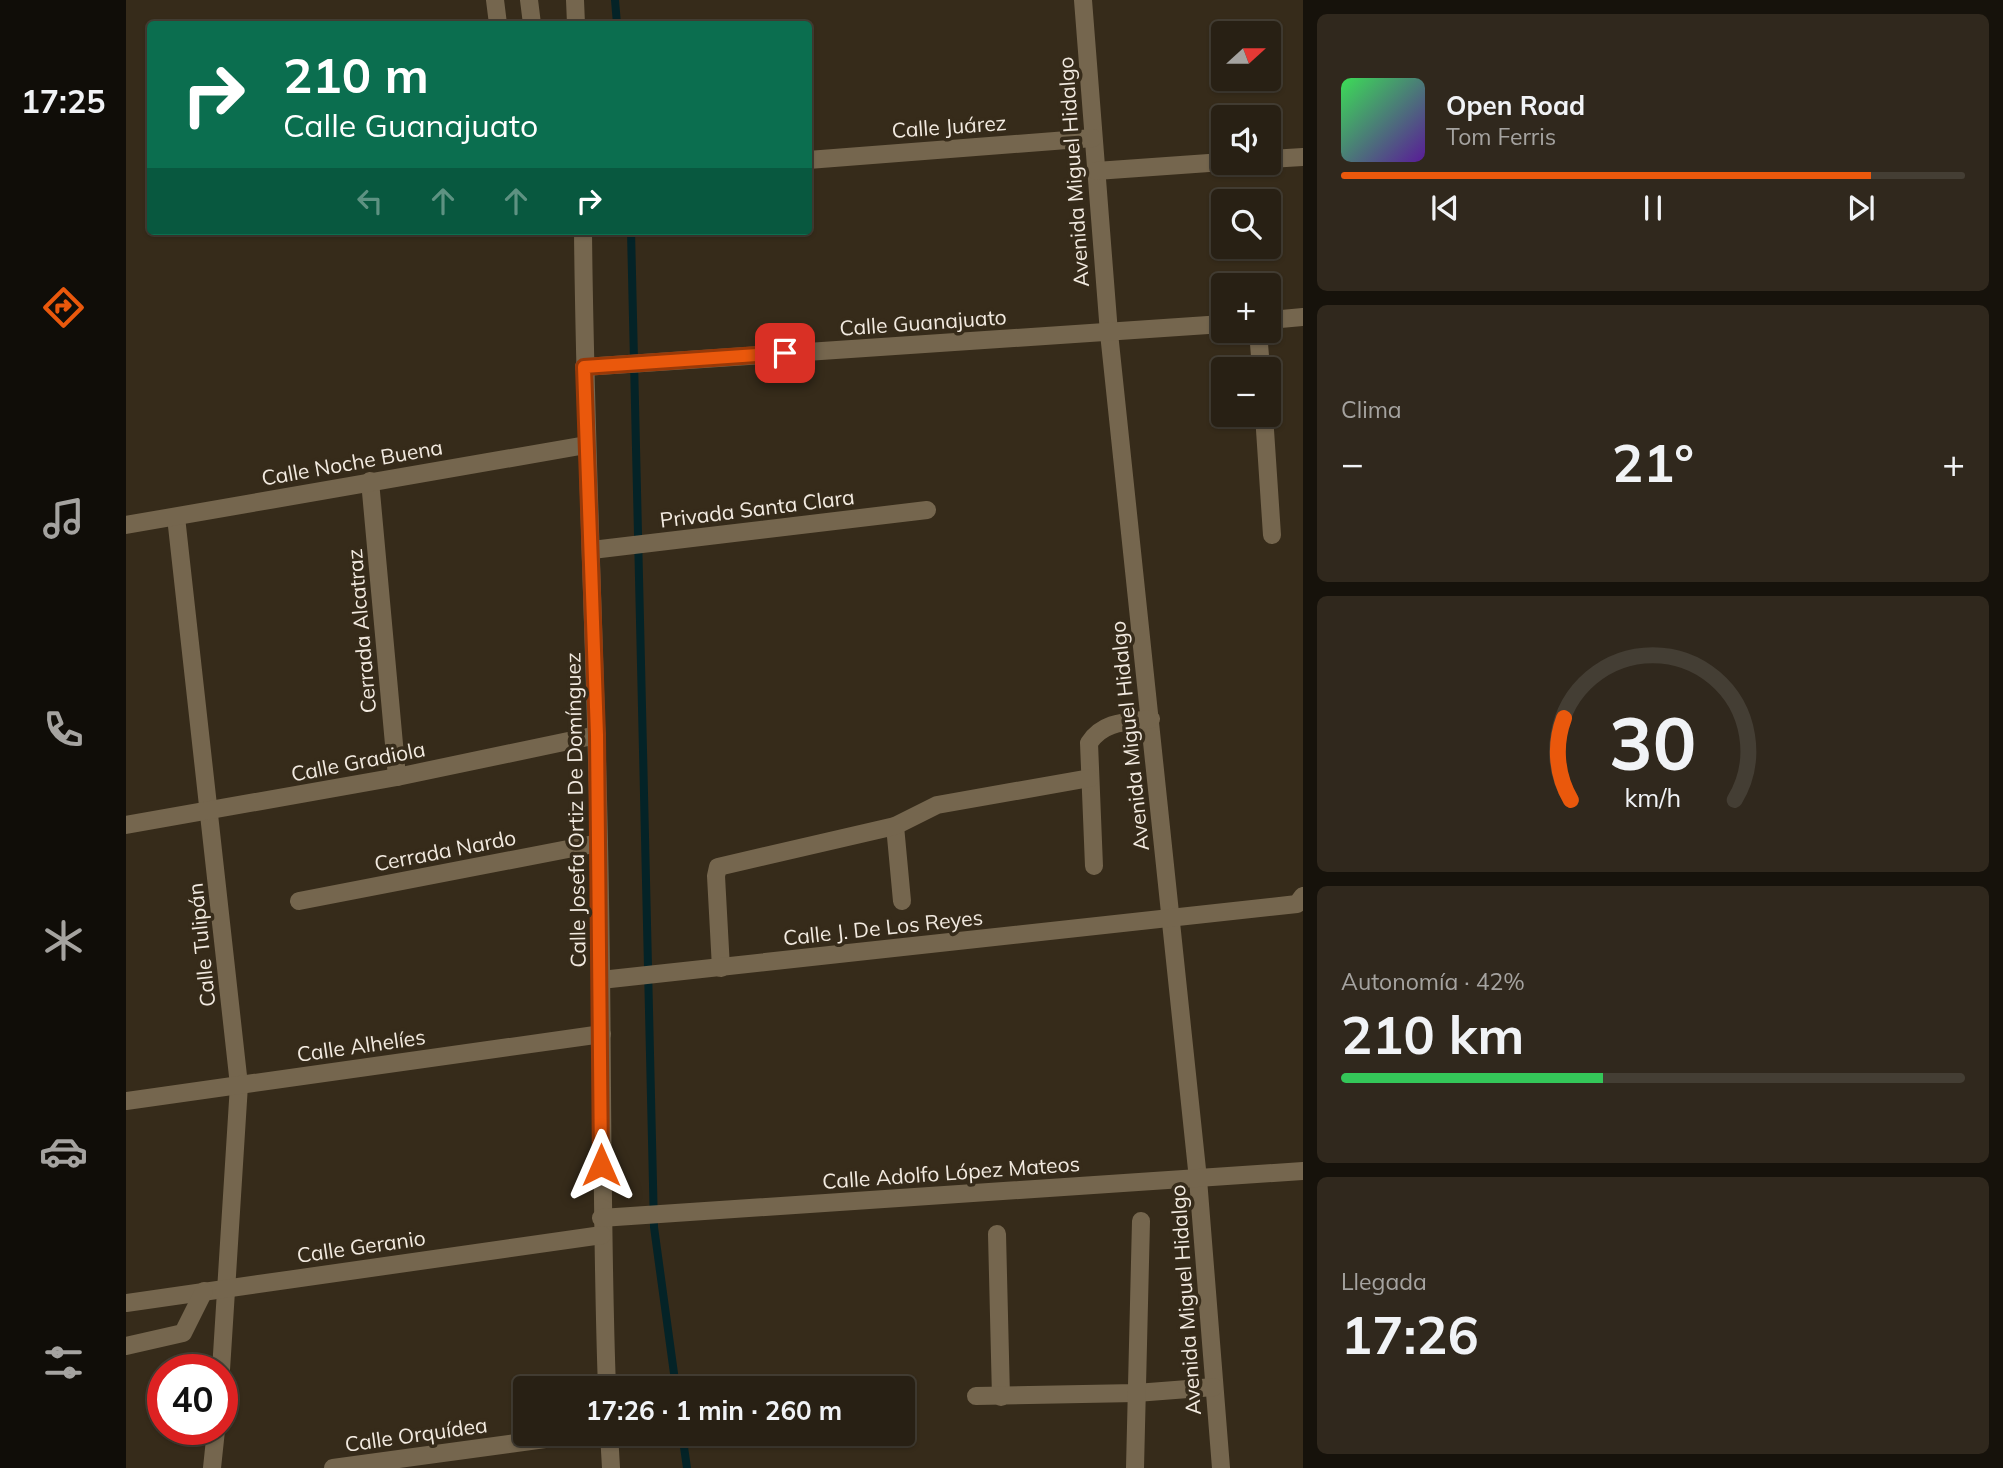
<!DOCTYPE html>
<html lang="es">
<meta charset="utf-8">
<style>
body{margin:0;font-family:Mulish,sans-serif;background:#30281d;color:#f1f3f6;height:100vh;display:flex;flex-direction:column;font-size:26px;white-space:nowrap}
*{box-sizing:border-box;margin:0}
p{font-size:23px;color:#a5a3a0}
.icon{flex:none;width:38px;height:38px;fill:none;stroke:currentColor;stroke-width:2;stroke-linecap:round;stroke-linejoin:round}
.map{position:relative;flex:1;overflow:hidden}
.sheet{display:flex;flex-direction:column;gap:14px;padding:14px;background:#16120b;width:700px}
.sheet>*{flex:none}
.banner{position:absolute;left:21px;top:21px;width:665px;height:214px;border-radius:7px;box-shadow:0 2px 5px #0004,0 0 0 2px #443e34;background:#0b6e4f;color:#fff;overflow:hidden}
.needle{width:46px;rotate:69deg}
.controls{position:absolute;left:1085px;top:21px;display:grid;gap:14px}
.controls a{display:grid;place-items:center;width:70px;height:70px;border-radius:7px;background:#282014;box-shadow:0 2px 5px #0004,0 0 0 2px #443e34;font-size:35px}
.speed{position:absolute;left:21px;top:1354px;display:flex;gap:14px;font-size:35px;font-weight:700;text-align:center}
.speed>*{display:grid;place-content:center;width:91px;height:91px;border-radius:50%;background:#282014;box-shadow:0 2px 5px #0004,0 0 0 2px #443e34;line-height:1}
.speed .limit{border:10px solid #d22;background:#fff;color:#111}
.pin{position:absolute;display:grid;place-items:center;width:60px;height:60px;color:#fff;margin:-30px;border-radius:14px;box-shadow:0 4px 10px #0006}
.me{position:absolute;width:77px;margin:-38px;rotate:0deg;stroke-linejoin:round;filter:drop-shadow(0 0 5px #0008)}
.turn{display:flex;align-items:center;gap:24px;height:147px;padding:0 21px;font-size:32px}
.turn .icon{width:91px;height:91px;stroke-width:2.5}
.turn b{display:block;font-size:49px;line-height:60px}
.lanes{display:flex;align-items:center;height:66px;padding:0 21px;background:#0003;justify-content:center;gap:35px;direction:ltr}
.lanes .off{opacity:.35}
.big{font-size:52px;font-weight:700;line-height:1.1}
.sheet .tile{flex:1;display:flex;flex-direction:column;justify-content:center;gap:10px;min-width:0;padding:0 24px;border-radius:10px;background:#30281d}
.sheet .dial{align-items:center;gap:0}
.dial svg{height:182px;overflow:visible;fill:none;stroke:#443e34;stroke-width:7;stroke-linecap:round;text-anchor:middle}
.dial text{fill:#f1f3f6;stroke:none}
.song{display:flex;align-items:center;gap:21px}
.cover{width:84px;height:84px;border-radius:10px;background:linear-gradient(135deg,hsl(130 70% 55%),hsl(270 70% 35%))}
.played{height:7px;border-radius:4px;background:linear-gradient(90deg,#ea580c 85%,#443e34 85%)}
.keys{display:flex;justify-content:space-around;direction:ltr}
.heat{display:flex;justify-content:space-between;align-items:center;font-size:38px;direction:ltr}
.charge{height:10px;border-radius:5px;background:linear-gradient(90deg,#34c759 42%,#443e34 0)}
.trip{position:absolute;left:387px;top:1376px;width:402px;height:70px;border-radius:7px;background:#282014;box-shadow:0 2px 5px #0004,0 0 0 2px #443e34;font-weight:700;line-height:70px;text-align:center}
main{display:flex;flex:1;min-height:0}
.dock{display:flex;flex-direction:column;width:126px;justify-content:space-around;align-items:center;background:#100d08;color:#a5a3a0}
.dock .icon{width:49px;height:49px}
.dock .current{color:#ea580c}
.dock b{font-size:32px;color:#f1f3f6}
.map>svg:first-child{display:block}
</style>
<main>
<nav class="dock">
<b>17:25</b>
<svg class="icon current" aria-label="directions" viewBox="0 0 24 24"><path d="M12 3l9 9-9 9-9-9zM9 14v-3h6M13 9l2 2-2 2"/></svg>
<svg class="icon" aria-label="music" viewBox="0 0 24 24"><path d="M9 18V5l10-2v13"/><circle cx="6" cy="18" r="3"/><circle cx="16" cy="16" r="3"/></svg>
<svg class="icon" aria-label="phone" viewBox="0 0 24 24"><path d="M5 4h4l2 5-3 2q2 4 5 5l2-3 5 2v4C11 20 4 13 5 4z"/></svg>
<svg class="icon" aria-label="climate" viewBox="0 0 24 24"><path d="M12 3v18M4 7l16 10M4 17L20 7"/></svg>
<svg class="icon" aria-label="car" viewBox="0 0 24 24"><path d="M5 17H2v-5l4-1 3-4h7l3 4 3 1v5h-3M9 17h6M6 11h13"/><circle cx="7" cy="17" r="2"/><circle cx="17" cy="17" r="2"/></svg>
<svg class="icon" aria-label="filters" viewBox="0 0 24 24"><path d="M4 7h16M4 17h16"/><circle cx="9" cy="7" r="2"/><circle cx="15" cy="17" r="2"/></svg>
</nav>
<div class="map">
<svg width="1177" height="1468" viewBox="0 0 1177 1468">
<rect width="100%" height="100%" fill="#362b1a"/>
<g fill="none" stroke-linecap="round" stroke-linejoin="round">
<g stroke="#042327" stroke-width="8">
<polyline points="489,0 491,24"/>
<polyline points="505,231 528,1227 550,1388"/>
<polyline points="556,1433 561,1468"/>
</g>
<g stroke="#75664e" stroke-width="18">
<polyline points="369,0 372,24"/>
<polyline points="403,0 406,24"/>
<polyline points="449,0 450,24"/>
<polyline points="957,0 983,333 1072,1179 1095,1468"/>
<polyline points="1143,159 1177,157"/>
<polyline points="682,160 967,138"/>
<polyline points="970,171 1097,162"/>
<path d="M457 231C459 454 471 677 474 899 477 1062 475 1225 481 1388"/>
<polyline points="1143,320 1177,317"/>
<polyline points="1132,331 1135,369"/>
<polyline points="458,367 1097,324"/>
<polyline points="1138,415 1146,535"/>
<polyline points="244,481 271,777"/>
<polyline points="50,517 113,1085 95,1370"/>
<polyline points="0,525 460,445"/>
<polyline points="466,550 801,510"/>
<polyline points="0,825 271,777 471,735"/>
<polyline points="769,826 776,901"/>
<path d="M968 866 963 743C977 721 1001 722 1025 719"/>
<polyline points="173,901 473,843"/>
<polyline points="595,968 590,876 592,867 769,826 811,805 964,778"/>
<polyline points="475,980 1171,904 1177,896"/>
<polyline points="0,1101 476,1034"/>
<polyline points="475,1218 1177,1171"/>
<polyline points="871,1234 875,1397"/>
<polyline points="0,1303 476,1235"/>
<polyline points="0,1346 57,1333 78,1291"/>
<polyline points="850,1396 1010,1393 1088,1387"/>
<polyline points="483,1433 485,1468"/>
<polyline points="86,1468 90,1430"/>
<polyline points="207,1468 463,1433"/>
<polyline points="1009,1468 1015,1221"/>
</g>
</g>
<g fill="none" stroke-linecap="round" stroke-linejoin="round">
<g stroke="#983908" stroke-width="18">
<polyline id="route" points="475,1165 471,735 458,367 659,353"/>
</g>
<use href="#route" stroke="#ea580c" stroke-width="12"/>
</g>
<g text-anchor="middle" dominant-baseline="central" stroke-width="7" stroke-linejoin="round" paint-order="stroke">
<g font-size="21" fill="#f2eae0" stroke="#362b1a">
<text transform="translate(823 126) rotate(-4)">Calle Juárez</text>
<text transform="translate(947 172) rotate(-94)">Avenida Miguel Hidalgo</text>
<text transform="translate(797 322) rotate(-4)">Calle Guanajuato</text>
<text transform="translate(226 462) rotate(-10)">Calle Noche Buena</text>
<text transform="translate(631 508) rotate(-7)">Privada Santa Clara</text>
<text transform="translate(235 631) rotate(-95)">Cerrada Alcatraz</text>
<text transform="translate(1003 736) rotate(-96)">Avenida Miguel Hidalgo</text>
<text transform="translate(232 761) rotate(-11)">Calle Gradiola</text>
<text transform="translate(449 810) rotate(-91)">Calle Josefa Ortiz De Domínguez</text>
<text transform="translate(319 850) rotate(-11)">Cerrada Nardo</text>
<text transform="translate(757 927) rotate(-6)">Calle J. De Los Reyes</text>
<text transform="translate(75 945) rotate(-96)">Calle Tulipán</text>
<text transform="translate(235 1045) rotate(-8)">Calle Alhelíes</text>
<text transform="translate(825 1172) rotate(-4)">Calle Adolfo López Mateos</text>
<text transform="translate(235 1246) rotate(-8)">Calle Geranio</text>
<text transform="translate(1059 1300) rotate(-94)">Avenida Miguel Hidalgo</text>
<text transform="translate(290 1434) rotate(-8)">Calle Orquídea</text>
</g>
</g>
</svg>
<div class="controls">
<a><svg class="needle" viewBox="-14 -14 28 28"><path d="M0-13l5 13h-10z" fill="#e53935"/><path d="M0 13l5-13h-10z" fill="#a5a3a0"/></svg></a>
<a><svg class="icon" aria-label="sound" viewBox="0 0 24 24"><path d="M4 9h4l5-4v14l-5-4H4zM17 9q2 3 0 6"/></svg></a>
<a><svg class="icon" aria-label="search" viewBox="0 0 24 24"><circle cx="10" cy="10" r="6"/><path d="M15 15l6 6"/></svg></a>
<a>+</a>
<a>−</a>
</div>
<div class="speed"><div class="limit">40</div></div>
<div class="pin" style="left:659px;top:353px;background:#d93025"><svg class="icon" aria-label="arrive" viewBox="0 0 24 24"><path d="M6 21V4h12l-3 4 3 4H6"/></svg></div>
<svg class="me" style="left:475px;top:1165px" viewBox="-20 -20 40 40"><path d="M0-17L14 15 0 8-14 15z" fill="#ea580c" stroke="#fff" stroke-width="4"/></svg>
<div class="trip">17:26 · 1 min · 260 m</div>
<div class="banner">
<div class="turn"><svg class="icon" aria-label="right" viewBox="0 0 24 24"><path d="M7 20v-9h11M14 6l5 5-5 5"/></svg><div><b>210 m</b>Calle Guanajuato</div></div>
<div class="lanes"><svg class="icon off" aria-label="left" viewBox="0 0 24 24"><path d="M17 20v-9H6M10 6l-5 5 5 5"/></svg><svg class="icon off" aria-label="ahead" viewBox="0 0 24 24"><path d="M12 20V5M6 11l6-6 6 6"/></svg><svg class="icon off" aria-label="ahead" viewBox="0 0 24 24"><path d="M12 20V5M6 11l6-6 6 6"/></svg><svg class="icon" aria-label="right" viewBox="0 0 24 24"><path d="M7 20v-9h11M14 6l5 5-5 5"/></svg></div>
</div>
</div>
<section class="sheet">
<div class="tile">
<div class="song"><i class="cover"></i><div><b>Open Road</b><p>Tom Ferris</p></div></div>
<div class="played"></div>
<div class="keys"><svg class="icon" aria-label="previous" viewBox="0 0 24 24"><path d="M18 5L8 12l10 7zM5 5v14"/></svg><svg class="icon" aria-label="pause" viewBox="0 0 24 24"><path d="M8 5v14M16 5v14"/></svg><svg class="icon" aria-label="next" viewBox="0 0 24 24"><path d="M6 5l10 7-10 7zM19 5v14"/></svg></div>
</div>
<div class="tile"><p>Clima</p>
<div class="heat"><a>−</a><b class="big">21°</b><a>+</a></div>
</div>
<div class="tile dial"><svg viewBox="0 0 100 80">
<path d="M14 69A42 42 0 1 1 86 69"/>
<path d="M14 69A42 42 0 0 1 11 33" stroke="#ea580c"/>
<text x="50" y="56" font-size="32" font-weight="700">30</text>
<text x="50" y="72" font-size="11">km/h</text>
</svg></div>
<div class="tile"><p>Autonomía · 42%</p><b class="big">210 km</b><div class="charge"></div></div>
<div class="tile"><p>Llegada</p><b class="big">17:26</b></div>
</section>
</main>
